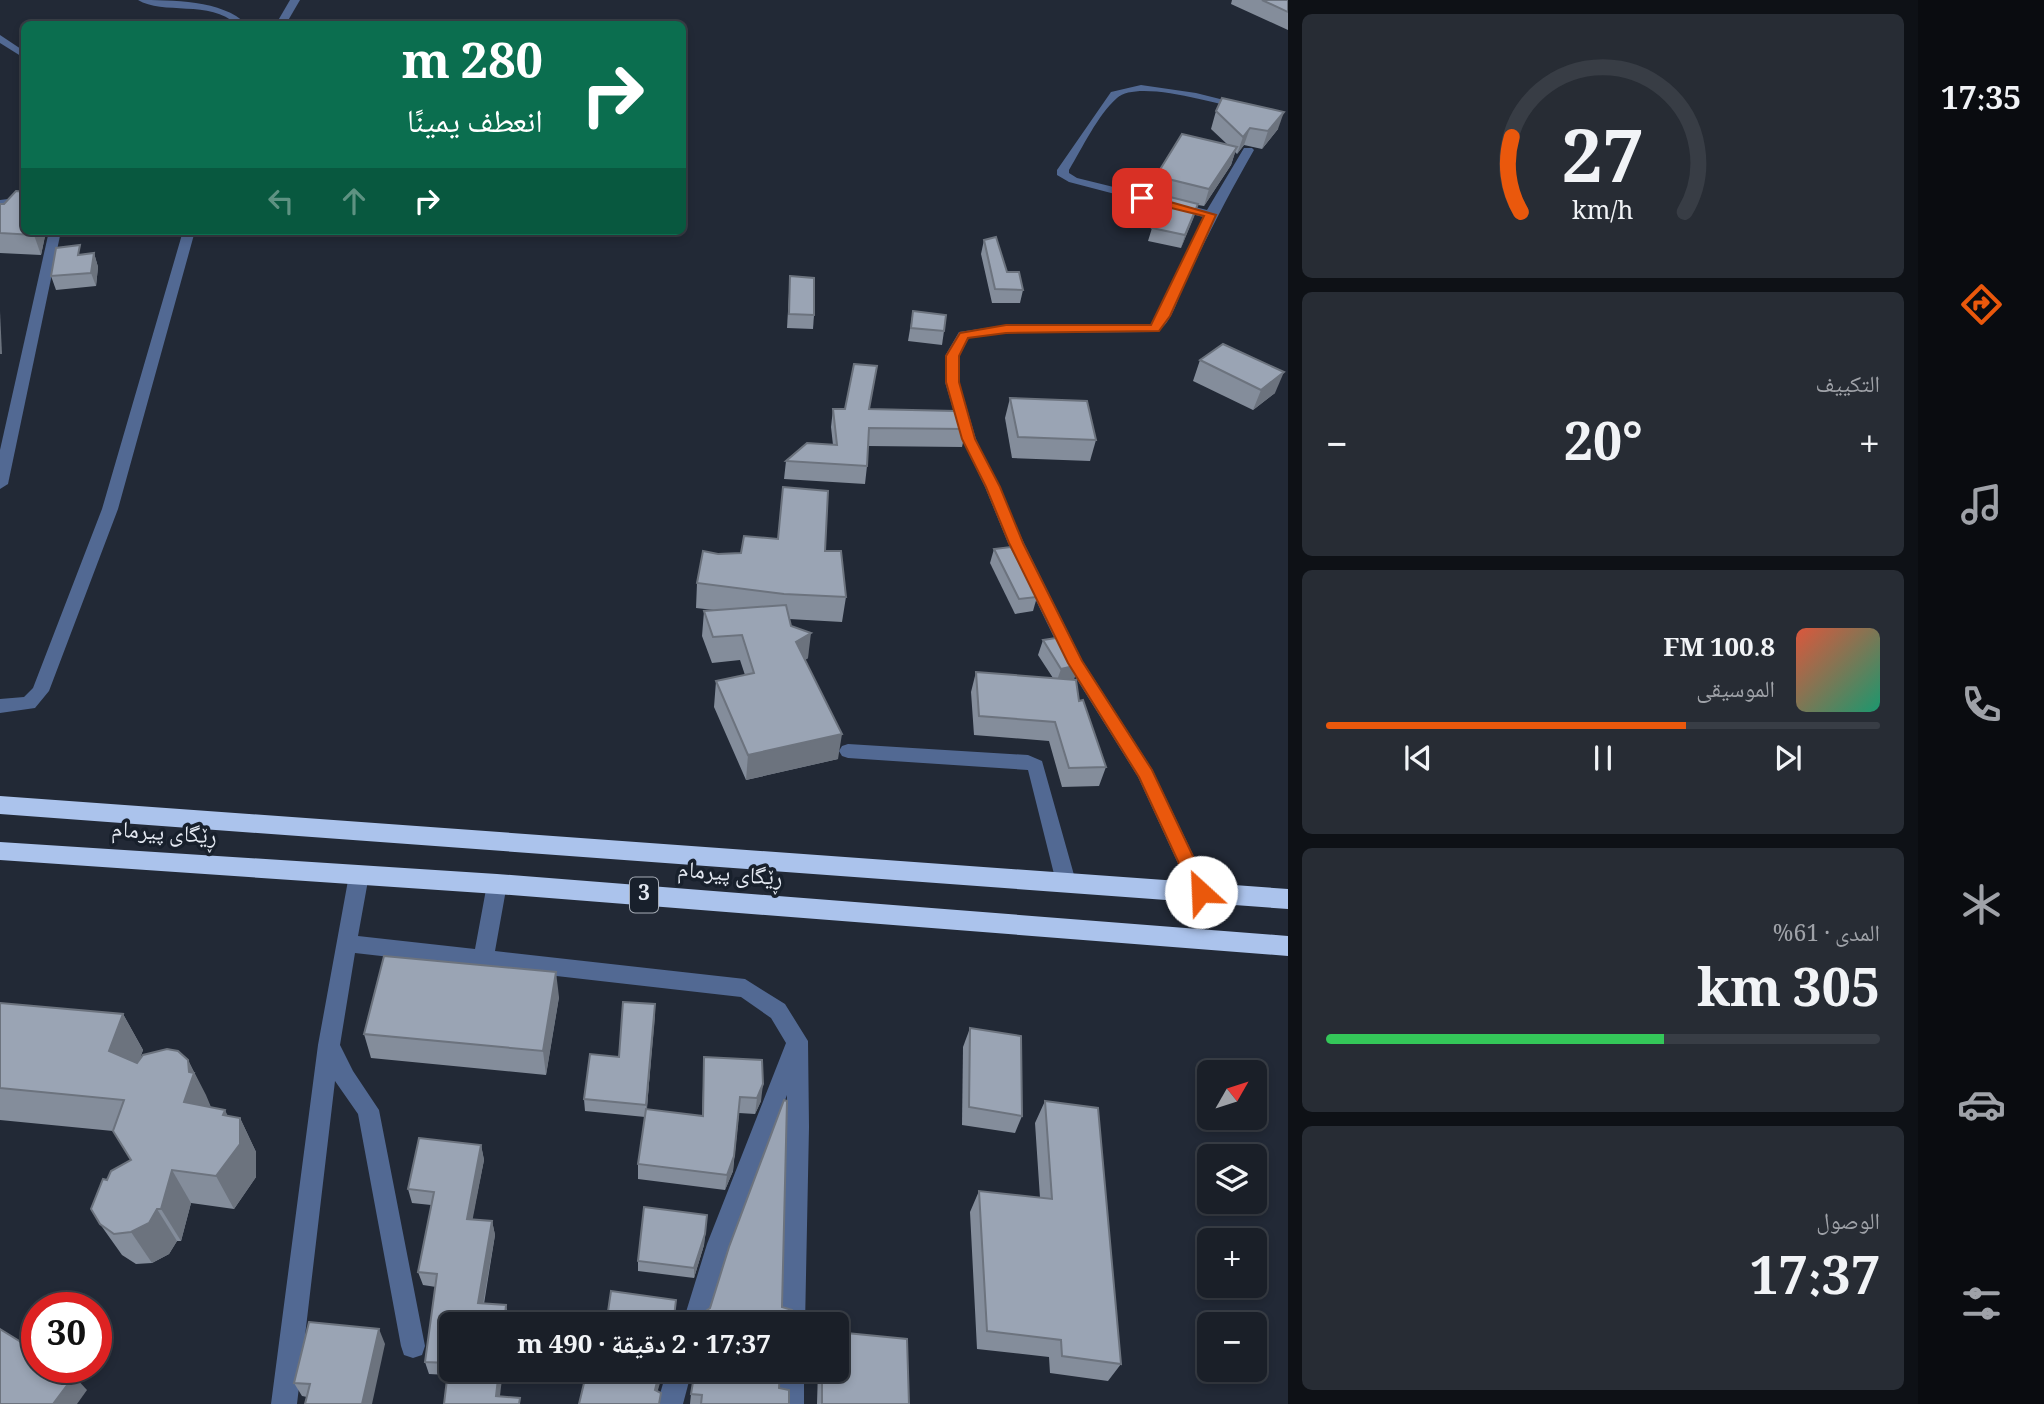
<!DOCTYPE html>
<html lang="ar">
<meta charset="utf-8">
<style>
body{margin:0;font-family:Georgia,"Noto Naskh Arabic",serif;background:#272c34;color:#f1f3f6;direction:rtl;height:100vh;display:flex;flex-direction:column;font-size:26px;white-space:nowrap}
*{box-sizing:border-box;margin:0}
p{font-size:23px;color:#9fa2a8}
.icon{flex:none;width:38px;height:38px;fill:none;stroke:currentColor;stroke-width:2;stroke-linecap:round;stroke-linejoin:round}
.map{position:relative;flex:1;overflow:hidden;direction:ltr}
.sheet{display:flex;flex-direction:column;gap:14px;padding:14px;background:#0e1116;width:630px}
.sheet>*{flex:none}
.top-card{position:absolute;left:21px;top:21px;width:665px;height:214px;border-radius:10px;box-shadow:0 4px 10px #0003,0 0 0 2px #383d45;direction:rtl;background:#0b6e4f;color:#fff;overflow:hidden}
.needle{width:46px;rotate:51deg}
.controls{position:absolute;left:1197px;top:1060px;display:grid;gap:14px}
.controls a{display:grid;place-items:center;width:70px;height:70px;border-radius:10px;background:#1a1f28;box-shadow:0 4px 10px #0003,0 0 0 2px #383d45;font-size:35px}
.speed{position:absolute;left:21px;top:1292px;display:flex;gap:14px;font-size:35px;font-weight:700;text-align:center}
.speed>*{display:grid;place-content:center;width:91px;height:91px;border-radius:50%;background:#1a1f28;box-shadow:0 4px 10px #0003,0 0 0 2px #383d45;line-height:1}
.speed .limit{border:10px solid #d22;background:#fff;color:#111}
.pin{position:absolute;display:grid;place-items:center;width:60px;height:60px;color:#fff;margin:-30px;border-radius:14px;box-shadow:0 4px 10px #0006}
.me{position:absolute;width:77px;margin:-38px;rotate:335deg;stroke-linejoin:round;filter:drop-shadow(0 0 5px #0008)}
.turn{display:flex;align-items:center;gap:24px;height:147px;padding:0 28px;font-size:32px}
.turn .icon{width:91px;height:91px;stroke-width:2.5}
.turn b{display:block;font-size:49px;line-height:60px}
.lanes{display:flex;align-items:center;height:66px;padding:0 28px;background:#0003;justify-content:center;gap:35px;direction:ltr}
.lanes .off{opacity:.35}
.big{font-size:52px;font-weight:700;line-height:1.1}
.sheet .widget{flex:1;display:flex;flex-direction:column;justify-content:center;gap:10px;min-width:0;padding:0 24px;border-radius:10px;background:#272c34}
.sheet .dial{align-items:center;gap:0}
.dial svg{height:182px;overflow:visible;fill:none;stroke:#383d45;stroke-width:7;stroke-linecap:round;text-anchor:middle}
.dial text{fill:#f1f3f6;stroke:none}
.song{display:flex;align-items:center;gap:21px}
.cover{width:84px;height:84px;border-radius:10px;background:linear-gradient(135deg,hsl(10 70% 55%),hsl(160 70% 35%))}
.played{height:7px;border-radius:4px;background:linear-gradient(90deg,#ea580c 65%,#383d45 65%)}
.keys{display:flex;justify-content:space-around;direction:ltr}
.heat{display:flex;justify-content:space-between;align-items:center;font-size:38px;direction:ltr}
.charge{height:10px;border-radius:5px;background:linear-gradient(90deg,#34c759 61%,#383d45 0)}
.trip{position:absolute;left:439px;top:1312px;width:410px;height:70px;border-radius:10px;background:#1a1f28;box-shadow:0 4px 10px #0003,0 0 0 2px #383d45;font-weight:700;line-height:70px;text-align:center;direction:rtl}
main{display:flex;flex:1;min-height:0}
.menu{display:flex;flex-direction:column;width:126px;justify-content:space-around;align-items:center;background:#0a0c10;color:#9fa2a8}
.menu .icon{width:49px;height:49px}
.menu .on{color:#ea580c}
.menu b{font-size:32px;color:#f1f3f6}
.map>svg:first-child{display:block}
</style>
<main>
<nav class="menu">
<b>17:35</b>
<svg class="icon on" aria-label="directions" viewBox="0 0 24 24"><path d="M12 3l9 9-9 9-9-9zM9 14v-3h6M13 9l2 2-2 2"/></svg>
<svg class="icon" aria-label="music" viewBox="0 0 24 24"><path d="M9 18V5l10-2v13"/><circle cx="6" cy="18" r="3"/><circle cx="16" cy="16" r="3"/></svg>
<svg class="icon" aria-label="phone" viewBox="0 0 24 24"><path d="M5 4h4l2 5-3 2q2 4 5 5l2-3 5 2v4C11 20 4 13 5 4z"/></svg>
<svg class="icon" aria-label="climate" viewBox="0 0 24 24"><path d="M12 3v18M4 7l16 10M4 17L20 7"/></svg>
<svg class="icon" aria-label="car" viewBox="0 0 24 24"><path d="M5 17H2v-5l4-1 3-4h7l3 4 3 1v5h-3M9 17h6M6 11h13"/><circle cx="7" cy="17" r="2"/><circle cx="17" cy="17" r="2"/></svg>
<svg class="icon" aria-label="filters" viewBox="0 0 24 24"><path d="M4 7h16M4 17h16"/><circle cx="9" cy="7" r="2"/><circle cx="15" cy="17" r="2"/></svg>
</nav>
<section class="sheet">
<div class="widget dial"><svg viewBox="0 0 100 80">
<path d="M14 69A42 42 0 1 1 86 69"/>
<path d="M14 69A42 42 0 0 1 10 36" stroke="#ea580c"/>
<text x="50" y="56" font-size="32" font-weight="700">27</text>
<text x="50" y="72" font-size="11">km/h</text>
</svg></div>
<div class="widget"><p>التكييف</p>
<div class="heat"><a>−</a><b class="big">20°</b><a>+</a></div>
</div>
<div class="widget">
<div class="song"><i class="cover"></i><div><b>100.8 FM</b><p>الموسيقى</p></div></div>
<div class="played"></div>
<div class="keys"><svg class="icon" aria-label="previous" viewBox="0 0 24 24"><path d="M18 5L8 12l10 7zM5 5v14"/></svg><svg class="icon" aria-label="pause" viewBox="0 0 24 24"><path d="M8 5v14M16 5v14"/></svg><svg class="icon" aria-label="next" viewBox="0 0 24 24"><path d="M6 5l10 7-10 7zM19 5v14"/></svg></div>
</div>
<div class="widget"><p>المدى · 61%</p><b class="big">305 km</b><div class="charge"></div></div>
<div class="widget"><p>الوصول</p><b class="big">17:37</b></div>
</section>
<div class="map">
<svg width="1288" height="1404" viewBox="0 0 1288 1404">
<rect width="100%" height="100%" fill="#222936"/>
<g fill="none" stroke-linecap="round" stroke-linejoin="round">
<g fill="#526993" fill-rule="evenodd">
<path d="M138 0C171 0 223 0 246 24H236C211 0 162 15 138 0Z"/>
<polygon points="290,0 300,0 286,24 276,24"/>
<polygon points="0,35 24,51 24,58 0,43"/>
<path d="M1141 85 1196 93 1248 106 1243 109C1216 104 1138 79 1117 98 1097 116 1083 147 1069 170V173L1077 178 1207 210 1244 148H1252L1254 150C1227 197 1204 242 1181 292 1176 305 1169 327 1155 332L1006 333 969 338 959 356V382L976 439 1024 543 1082 660 1152 769 1211 892 1208 898 1201 900 1194 898 1138 777 1066 662 1008 543 985 487 962 439 945 382V356L959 332 1006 325 1151 324 1158 315 1203 217 1069 182 1057 175V170L1111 92Z"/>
<polygon points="24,197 24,204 0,208 0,200"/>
<polygon points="49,231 61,231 8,484 0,489 0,450"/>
<polygon points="183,231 195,231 118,509 49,691 35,708 0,713 0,699 24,697 33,688 102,509"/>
<polygon points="848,744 1028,755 1042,761 1076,882 1073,888 1066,890 1059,888 1056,882 1028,770 848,758 842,756 839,751 842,746"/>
<polygon points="359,867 366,869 369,875 358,936 475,949 487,884 490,878 497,876 504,878 507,884 495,951 745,979 785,1004 808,1041 809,1127 805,1325 781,1325 787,1095 731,1244 706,1325 682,1325 707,1244 786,1043 771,1018 741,997 355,953 340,1045 353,1071 379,1110 425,1346 422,1355 413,1358 404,1355 401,1346 358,1114 335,1081 297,1404 271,1404 318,1045 349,875 352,869"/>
<polygon points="667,1370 692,1370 683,1404 657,1404"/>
<polygon points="780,1370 804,1370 804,1404 778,1404"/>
</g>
<g fill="#abc3ec" fill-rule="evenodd">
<polygon points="0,796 1288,889 1288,909 0,814"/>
<polygon points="0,842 497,874 1288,936 1288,956 497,894 0,860"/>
</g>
</g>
<g fill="#848d9b">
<polygon points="1232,0 1288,0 1288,30 1231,4"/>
<polygon points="1216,111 1278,129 1262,149 1244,145 1237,154 1235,152 1231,165 1204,206 1198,205 1181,248 1148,241 1152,228 1165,197 1151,194 1156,176 1228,145 1211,129"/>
<polygon points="0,204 44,232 45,236 41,255 0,253"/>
<polygon points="984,240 1007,272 1023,290 1020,303 992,303 981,254"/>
<polygon points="94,253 98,267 96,286 56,290 51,276 83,254"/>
<polygon points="790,276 814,315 813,329 787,328"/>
<polygon points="913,311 944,331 942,345 908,341"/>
<polygon points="1200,360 1275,393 1253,410 1193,381"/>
<polygon points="874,384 869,409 966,429 962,447 868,446 867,466 865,484 784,479 786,461 833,445 831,427 833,409 845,409"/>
<polygon points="1010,398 1096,440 1090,461 1012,458 1005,418"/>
<polygon points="994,549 1037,597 1033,611 1015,614 990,563"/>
<polygon points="825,551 846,597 842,622 789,619 791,626 808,658 805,660 838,759 746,780 714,707 716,681 745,675 740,660 712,663 702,636 704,611 714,610 696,608 697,583 718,554"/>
<polygon points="1043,640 1078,665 1074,679 1079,701 1106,767 1099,786 1062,787 1049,741 974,735 971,692 976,672 1053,678 1038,655"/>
<polygon points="559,997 546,1075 371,1058 364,1034"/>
<polygon points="0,1003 123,1014 143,1050 139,1061 188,1060 211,1108 225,1110 227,1116 240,1118 256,1152 256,1177 234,1209 191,1203 181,1241 177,1241 169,1254 152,1263 136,1264 122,1255 100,1224 107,1180 131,1160 113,1131 0,1120"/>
<polygon points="655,1004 647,1109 702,1116 704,1057 761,1101 755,1114 739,1113 733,1171 725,1190 638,1179 638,1164 645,1117 585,1111 584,1099 619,1057"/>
<polygon points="970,1028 1022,1116 1015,1133 962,1125 963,1047"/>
<polygon points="1045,1101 1121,1364 1108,1381 1050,1373 1049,1357 977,1349 970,1212 979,1191 1040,1198 1035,1123"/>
<polygon points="481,1145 484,1160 472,1219 492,1221 495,1235 484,1304 509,1318 508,1325 452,1325 452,1370 444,1404 448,1375 429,1374 425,1362 436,1287 423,1285 418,1272 431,1205 412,1203 408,1189"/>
<polygon points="707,1215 704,1245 694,1278 638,1271 638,1261"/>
<polygon points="385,1344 307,1397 302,1396 294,1383"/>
<polygon points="818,1370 836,1370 909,1404 817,1404"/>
<polygon points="779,1388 789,1404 690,1404 691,1394"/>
</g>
<g fill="#6c737e">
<polygon points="1284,112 1278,129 1262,149 1268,131"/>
<polygon points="1250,128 1244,145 1237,154 1243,137"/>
<polygon points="1237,147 1231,165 1204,206 1209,189"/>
<polygon points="1198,204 1194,217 1181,248 1185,235"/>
<polygon points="35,231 45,231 45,236 41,255 34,235"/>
<polygon points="94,253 98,267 96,286 91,273"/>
<polygon points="0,311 2,354 0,354"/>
<polygon points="1284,372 1275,393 1253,410 1261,390"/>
<polygon points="811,633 808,658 793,668 796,642"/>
<polygon points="1078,665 1074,679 1056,683 1061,669"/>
<polygon points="842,734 838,759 746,780 748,755"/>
<polygon points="556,972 559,997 546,1075 543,1051"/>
<polygon points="655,1004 655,1017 646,1117 646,1105"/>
<polygon points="123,1014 143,1050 129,1087 109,1051"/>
<polygon points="188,1060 206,1095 211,1107 184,1102 189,1072"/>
<polygon points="763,1084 761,1101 755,1114 757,1098"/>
<polygon points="225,1110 240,1142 240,1118 256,1152 256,1177 234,1209 216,1176 223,1115"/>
<polygon points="481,1145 484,1160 470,1233 467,1219"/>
<polygon points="734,1156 733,1171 725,1190 727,1175"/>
<polygon points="172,1170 191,1203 181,1241 161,1209"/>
<polygon points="157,1209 177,1241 169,1254 152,1263 131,1232"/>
<polygon points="492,1221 495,1235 481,1316 478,1303"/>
<polygon points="705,1234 704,1245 694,1278 694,1268"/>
<polygon points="506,1305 509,1318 508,1325 504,1325"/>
<polygon points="379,1329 385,1344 372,1404 362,1404"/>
<polygon points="499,1370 503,1370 499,1404 496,1396"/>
<polygon points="660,1370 664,1370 654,1403 655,1390"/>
<polygon points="74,1376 87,1390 77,1404 53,1404"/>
</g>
<g fill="#9aa4b4" stroke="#6c737e" stroke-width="2">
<polygon points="1262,0 1288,0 1288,12"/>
<polygon points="1222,98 1284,112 1268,131 1250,128 1243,137 1216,111"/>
<polygon points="1182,134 1237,147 1209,189 1156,176"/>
<polygon points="16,191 24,192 24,231 35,231 34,235 0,233 0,204 4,204"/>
<polygon points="1166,196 1198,204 1185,235 1152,228"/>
<polygon points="996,237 1007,272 1019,272 1023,290 995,289 984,240"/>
<polygon points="80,245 78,255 94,253 91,273 51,276 56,248"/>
<polygon points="790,276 814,278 814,315 789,314"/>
<polygon points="913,311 946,315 944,331 911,328"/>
<polygon points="1223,344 1284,372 1261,390 1200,360"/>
<polygon points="854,364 877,366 869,409 955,411 966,429 869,428 867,466 786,461 807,443 837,445 833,409 845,409"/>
<polygon points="1010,398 1087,401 1096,440 1018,437"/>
<polygon points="783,487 828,491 825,551 841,551 846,597 784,594 697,583 703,551 718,554 741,553 744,536 778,539"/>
<polygon points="1011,547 1037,597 1019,599 994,549"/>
<polygon points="786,605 791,626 811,633 796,642 842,734 748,755 716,681 754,673 742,635 713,637 704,611"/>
<polygon points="1062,637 1078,665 1061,669 1043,640"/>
<polygon points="976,672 1076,680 1079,701 1083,700 1106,767 1069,768 1055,722 979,716"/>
<polygon points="384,956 556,972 543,1051 364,1034"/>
<polygon points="623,1002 655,1004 646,1105 584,1099 590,1054 619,1057"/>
<polygon points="0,1003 123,1014 109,1051 137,1063 143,1055 167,1049 178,1051 188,1060 189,1072 194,1073 184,1102 225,1110 223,1115 240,1118 240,1144 216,1176 172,1170 161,1209 157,1209 149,1223 131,1232 114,1234 100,1224 91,1209 103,1179 107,1180 111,1171 131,1160 113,1131 124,1100 0,1088"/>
<polygon points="970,1028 1021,1036 1022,1116 969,1107"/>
<polygon points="704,1057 762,1060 763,1084 757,1098 740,1097 734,1156 727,1175 638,1164 646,1109 703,1116"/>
<polygon points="784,1100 787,1101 782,1307 792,1310 791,1325 704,1325 707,1310 710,1308 729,1247"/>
<polygon points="1045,1101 1098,1108 1121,1364 1062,1356 1061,1340 987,1331 979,1191 1052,1199"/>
<polygon points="419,1138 481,1145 467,1219 492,1221 478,1303 506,1305 504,1325 452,1325 452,1370 499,1370 496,1396 520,1398 519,1404 444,1404 449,1363 425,1362 437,1274 418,1272 434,1192 408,1189"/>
<polygon points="644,1207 707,1215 705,1234 694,1268 638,1261"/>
<polygon points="611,1291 676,1300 673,1325 606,1325"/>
<polygon points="309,1322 379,1329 362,1404 305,1404 310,1384 294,1383"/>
<polygon points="0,1329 37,1352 37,1367 59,1367 74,1376 53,1404 0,1404"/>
<polygon points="836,1332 907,1339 909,1404 822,1404 822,1370 836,1370"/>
<polygon points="599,1370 660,1370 655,1390 661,1393 659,1404 579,1404 585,1379 597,1382"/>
<polygon points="695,1370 780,1370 779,1388 789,1390 789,1404 701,1404 702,1395 691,1394"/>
</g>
<polygon fill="#ea580c" stroke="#983908" stroke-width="2" points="1142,194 1216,215 1170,316 1159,331 1006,333 968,338 959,356 959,382 975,439 1000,487 1023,543 1082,661 1152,770 1210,892 1208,898 1201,900 1195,898 1139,777 1068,663 1009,543 986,487 962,439 946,382 946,356 960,333 1006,325 1151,325 1204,216 1138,200 1137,198"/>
<g text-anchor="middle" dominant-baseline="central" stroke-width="7" stroke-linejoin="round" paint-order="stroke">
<rect fill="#18202c" stroke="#a7adb7" stroke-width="2" x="630" y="877.5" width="28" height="35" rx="5"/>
<g font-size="21" font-weight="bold" fill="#e4e9f2">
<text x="644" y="895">3</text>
</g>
<g font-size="23" fill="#e4e9f2" stroke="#18202c">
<text transform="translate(164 835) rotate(4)">ڕێگای پیرمام</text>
<text transform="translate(730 876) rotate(5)">ڕێگای پیرمام</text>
</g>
</g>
</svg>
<div class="controls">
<a><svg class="needle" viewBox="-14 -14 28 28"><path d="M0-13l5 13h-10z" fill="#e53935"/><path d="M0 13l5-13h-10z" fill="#9fa2a8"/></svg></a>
<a><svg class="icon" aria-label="layers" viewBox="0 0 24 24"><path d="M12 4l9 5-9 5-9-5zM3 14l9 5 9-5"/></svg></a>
<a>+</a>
<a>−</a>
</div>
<div class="speed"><div class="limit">30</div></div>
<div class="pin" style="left:1142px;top:198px;background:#d93025"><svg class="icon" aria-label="arrive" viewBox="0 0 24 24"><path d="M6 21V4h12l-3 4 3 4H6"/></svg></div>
<svg class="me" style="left:1201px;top:892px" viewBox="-20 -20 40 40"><circle r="19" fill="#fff"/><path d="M0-13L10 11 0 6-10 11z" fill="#ea580c"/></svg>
<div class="trip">17:37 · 2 دقيقة · 490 m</div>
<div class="top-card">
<div class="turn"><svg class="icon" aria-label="right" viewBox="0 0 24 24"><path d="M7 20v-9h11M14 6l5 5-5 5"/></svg><div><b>280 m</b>انعطف يمينًا</div></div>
<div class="lanes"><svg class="icon off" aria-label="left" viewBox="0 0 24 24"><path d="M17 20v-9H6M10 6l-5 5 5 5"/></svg><svg class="icon off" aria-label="ahead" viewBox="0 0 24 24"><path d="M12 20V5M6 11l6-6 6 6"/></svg><svg class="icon" aria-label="right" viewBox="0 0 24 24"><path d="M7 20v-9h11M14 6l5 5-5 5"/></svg></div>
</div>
</div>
</main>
